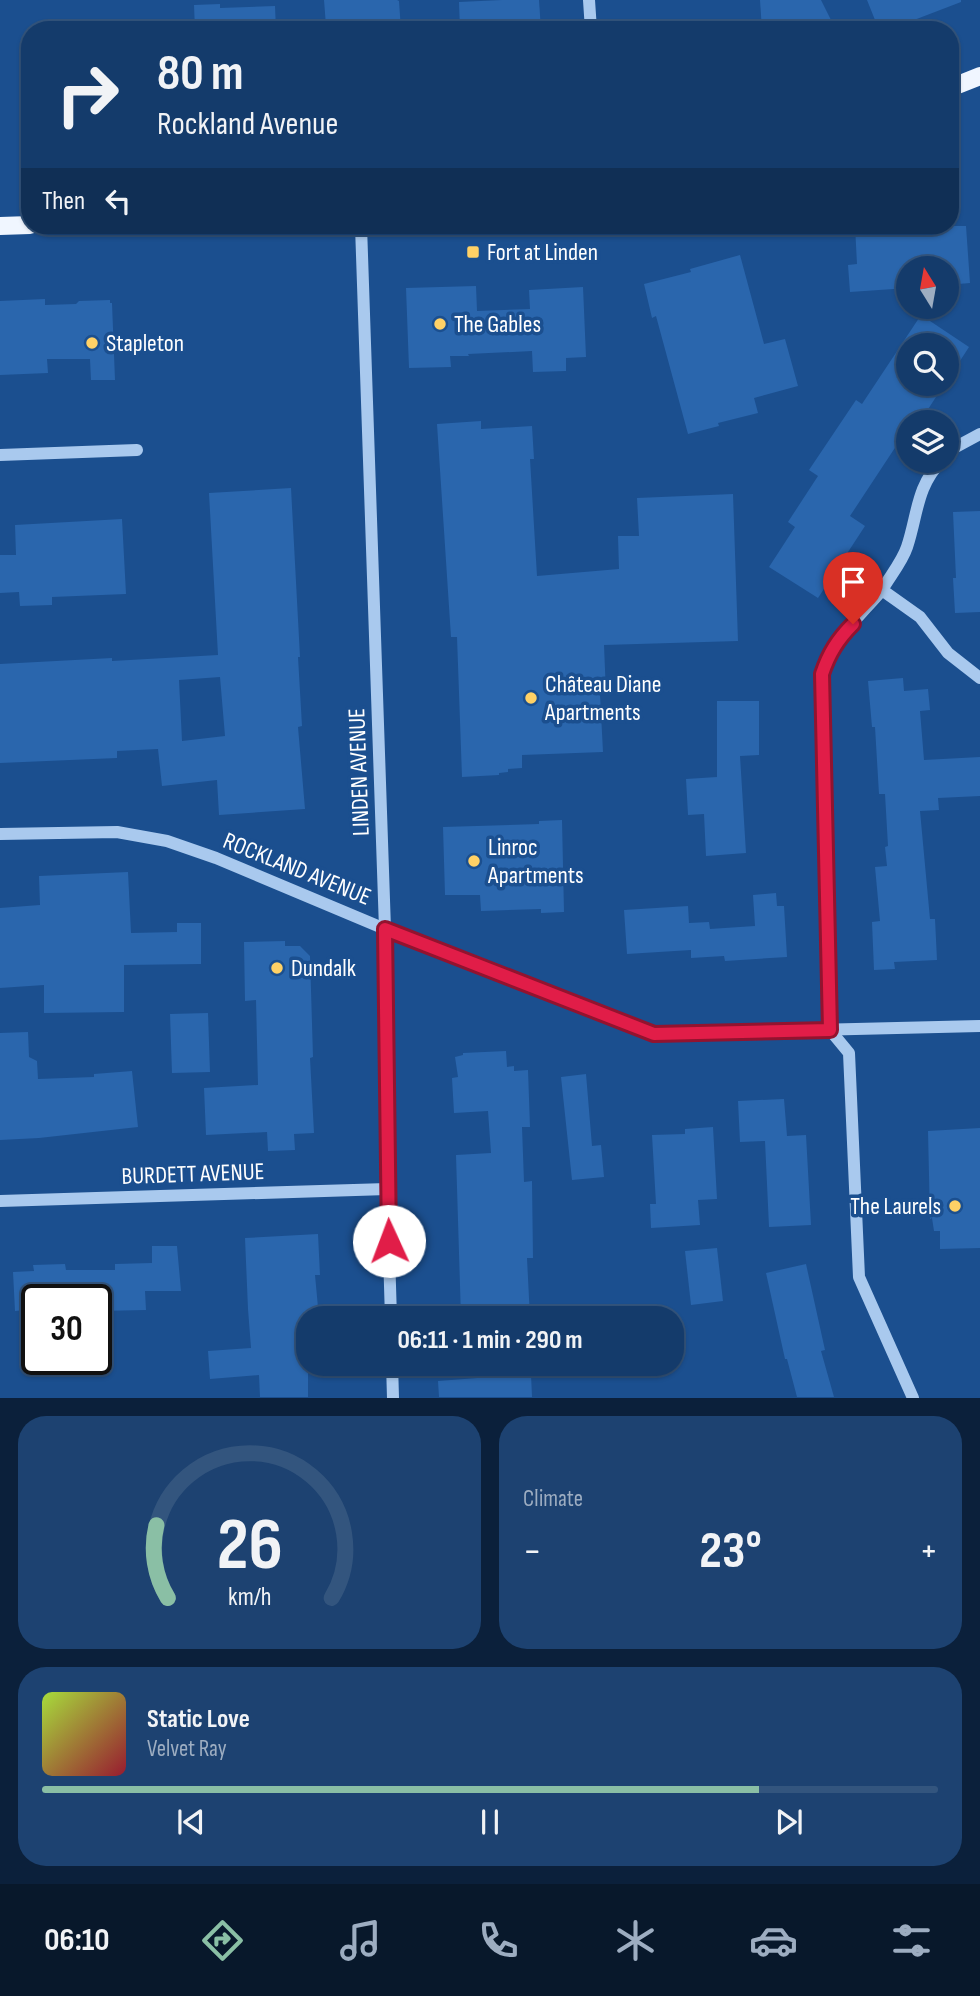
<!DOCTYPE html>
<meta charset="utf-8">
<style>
body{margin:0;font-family:"Sofia Sans Condensed",sans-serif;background:#1d4271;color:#f1f3f6;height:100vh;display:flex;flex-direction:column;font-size:26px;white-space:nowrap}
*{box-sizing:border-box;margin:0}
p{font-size:23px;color:#9dadc1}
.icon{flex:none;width:38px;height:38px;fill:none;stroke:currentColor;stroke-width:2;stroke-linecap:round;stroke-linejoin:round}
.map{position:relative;height:1398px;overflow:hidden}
.panel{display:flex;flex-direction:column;gap:18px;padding:18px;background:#0b203b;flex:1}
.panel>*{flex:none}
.top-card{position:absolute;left:21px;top:21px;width:938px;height:214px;border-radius:28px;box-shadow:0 2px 5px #0004,0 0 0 2px #33557e;background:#143b6b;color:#f1f3f6;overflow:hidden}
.needle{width:46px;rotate:349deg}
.fabs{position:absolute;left:896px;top:256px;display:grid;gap:14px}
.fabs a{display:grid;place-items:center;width:63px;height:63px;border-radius:50%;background:#143b6b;box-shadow:0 2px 5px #0004,0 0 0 2px #33557e;font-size:35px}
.speed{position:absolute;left:21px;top:1284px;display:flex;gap:14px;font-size:35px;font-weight:700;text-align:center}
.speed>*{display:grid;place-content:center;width:91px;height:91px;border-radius:50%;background:#143b6b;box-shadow:0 2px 5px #0004,0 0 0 2px #33557e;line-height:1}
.speed .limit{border:4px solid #111;border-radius:10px;background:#fff;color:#111}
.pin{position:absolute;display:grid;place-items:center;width:60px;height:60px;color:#fff;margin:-72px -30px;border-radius:50% 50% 50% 0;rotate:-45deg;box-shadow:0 0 7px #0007}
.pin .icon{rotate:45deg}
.me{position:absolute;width:77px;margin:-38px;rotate:358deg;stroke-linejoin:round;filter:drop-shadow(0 0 5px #0008)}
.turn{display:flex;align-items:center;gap:24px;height:147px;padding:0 21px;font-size:32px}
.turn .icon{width:91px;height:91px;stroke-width:2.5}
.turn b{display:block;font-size:49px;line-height:60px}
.then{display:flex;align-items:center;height:66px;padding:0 21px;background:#0003;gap:14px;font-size:26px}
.big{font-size:52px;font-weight:700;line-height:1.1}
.panel .tile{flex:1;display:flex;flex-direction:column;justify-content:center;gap:10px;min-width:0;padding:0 24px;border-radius:28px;background:#1d4271}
.panel .dial{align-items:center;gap:0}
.dial svg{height:182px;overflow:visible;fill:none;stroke:#33557e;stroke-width:7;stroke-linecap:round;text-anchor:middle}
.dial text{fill:#f1f3f6;stroke:none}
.song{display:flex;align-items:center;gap:21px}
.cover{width:84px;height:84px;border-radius:10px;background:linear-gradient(135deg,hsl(80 70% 55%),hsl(350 70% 35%))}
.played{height:7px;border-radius:4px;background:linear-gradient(90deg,#8abfa5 80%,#33557e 80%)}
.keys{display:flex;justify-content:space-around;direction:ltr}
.heat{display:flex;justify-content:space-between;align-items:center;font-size:38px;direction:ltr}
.panel .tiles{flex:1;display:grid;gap:18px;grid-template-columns:1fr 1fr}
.tile:last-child{grid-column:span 2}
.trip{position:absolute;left:296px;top:1306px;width:388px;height:70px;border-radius:28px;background:#143b6b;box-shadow:0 2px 5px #0004,0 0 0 2px #33557e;font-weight:700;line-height:70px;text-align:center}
.dock{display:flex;height:112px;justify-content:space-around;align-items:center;background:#08182b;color:#9dadc1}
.dock .icon{width:49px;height:49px}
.dock .current{color:#8abfa5}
.dock b{font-size:32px;color:#f1f3f6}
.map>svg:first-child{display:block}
</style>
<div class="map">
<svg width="980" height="1398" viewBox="0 0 980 1398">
<rect width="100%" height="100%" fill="#1b4f8f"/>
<g fill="#2a66ad" fill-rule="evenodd">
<polygon points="324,0 397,0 399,1 401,30 331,30 331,26 326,26"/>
<polygon points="502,0 539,0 541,30 460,30 459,2"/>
<polygon points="760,0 821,0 836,30 762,30"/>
<polygon points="867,0 961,0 961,2 888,30 879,30"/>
<polygon points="220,4 220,8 275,6 276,30 195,30 194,5"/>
<polygon points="855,226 966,226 970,283 947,285 947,268 908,268 908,288 850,292 848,265 857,264"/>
<polygon points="740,255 764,344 785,339 798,386 754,398 758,413 718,423 719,426 688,434 656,316 652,318 644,284 691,272 690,269"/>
<polygon points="476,286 477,311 530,309 529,290 583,287 586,357 566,358 566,371 533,372 532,351 468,354 469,356 450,356 451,367 409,368 406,288"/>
<polygon points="45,299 45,305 76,304 79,301 110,300 110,303 112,303 115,380 91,380 90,359 47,359 48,373 0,375 0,301"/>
<polygon points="921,315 969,347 947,381 947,345 908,345 908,383 945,383 923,417 918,414 912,422 908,422 908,428 850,516 865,526 818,598 769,567 795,527 788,522 818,476 809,470 856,400 862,404"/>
<polygon points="481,421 481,429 532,426 534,459 530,459 537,576 619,569 618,536 639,536 637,498 733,494 738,641 604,645 606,694 600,694 603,752 522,755 522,768 508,769 508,772 499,773 499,775 462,777 457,637 451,637 437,424"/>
<path d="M291 488 300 657H298L302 726 298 727 305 809 219 815 217 780 162 786 158 749 117 751V758L0 763V664L112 658V661L218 655 209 493ZM220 677 225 736 182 741 179 680Z"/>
<polygon points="980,511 980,612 955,613 953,578 956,578 953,512"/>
<polygon points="122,519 126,594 52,597 52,605 20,606 19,592 0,593 0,555 16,555 15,525"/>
<polygon points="903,678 904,691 928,689 930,710 920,711 924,760 980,757 980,796 938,798 939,810 920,811 930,919 935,919 937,960 894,962 895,969 874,970 872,922 880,921 875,867 887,866 885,847 888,846 885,794 879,794 875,727 872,727 868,681"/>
<polygon points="717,701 759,701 759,755 740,756 746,853 706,856 704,814 688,815 686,779 717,777"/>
<polygon points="562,820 564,912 541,913 541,909 481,911 480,895 445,895 443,827 539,824 539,821"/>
<polygon points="128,872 131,933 177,932 177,923 201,923 201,964 124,965 124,1012 44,1013 44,985 0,988 0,908 40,905 39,876"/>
<polygon points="776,893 777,906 784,906 787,957 725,961 724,956 691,958 691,950 627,954 624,910 688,906 689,923 709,922 710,929 755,926 753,895"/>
<polygon points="285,941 285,946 300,946 310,956 313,1057 310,1058 314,1133 294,1134 295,1150 268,1151 267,1132 206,1135 204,1088 258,1085 256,1000 245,1001 244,942"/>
<polygon points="208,1013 210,1072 172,1073 170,1014"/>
<polygon points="28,1032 29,1057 37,1061 38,1079 94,1077 94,1074 132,1071 138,1127 39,1138 0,1140 0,1033"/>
<polygon points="506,1051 507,1067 514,1066 514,1071 528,1070 530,1127 522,1127 524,1182 532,1181 533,1258 527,1258 530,1318 461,1318 456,1155 491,1153 488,1111 454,1113 452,1078 458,1077 455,1057 463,1055 463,1053"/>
<polygon points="586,1074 592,1146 601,1145 604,1177 572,1180 561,1077"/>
<polygon points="784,1099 787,1136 806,1135 811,1225 769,1227 765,1141 740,1142 738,1101"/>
<polygon points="713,1127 717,1199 698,1200 700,1225 651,1228 650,1204 656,1204 652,1135 685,1134 685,1129"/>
<polygon points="980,1128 980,1248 940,1249 940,1231 934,1231 932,1218 930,1219 928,1131"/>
<polygon points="318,1234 320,1275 315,1275 319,1318 308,1318 308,1397 260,1397 259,1375 210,1379 208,1351 251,1348 248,1309 245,1238"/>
<polygon points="152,1246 177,1246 181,1291 145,1291 146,1310 98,1311 98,1300 37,1300 37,1309 15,1311 13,1272 34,1271 33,1265 65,1264 66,1270 115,1270 115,1264 152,1263"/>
<polygon points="717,1248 723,1301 691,1305 685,1251"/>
<polygon points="806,1264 825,1350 821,1351 834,1397 797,1397 787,1359 785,1359 766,1273"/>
<polygon points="531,1374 532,1397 439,1397 438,1381"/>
</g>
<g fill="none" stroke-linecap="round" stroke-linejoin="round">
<g stroke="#a9c9ee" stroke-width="12">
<polyline points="589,0 591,30"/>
<polyline points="361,226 385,929 387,1189 391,1318"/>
<polyline points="0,455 137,450"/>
<polyline points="947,455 954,448 980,434"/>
<path d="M942 460C916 487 918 514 907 547 902 562 890 576 882 590L920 617 948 653 980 678"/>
<path d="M882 590C859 617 833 639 822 673L830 1030 849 1053 859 1277 913 1398"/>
<polyline points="0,834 117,832 167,841 216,858 385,929 655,1034 980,1026"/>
<polyline points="0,1201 387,1189"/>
<polyline points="392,1363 393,1398"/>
</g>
<g stroke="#f0f6ff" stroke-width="18">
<polyline points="950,88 980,76"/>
<polyline points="0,226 30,225"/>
</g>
</g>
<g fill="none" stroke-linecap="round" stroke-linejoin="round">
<g stroke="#92132f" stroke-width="18">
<path id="route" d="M389 1241 385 929 654 1034 830 1030 822 674C829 653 838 639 853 624"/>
</g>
<use href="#route" stroke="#e11d48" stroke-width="12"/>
</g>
<g fill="#ffd166" stroke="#1b4f8f" stroke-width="2.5">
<rect x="466" y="245" width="14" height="14" rx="3.5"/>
<circle cx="440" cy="324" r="7"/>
<circle cx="92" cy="343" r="7"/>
<circle cx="531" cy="698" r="7"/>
<circle cx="474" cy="861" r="7"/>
<circle cx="277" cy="968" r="7"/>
<circle cx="955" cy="1206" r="7"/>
</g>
<g text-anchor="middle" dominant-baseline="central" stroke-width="7" stroke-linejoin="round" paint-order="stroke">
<g font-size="24" fill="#fff" stroke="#1b4f8f" text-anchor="start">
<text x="487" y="252">Fort at Linden</text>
<text x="454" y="324">The Gables</text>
<text x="106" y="343">Stapleton</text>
<text x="545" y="684">Château Diane<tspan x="545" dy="28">Apartments</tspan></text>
<text x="488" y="847">Linroc<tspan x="488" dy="28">Apartments</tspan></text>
<text x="291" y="968">Dundalk</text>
<text x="941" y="1206" text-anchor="end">The Laurels</text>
</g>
<g font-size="24" fill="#fff" stroke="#1b4f8f">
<text transform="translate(359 772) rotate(-92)">LINDEN AVENUE</text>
<text transform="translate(297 869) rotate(22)">ROCKLAND AVENUE</text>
<text transform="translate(193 1174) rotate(-2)">BURDETT AVENUE</text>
</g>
</g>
</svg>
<div class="fabs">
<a><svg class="needle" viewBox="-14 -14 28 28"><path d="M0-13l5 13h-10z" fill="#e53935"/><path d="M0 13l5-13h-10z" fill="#9dadc1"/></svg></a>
<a><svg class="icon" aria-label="search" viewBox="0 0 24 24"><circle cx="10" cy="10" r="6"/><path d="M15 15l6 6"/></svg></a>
<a><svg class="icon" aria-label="layers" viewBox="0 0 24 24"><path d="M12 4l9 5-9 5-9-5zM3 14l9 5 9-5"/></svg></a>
</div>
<div class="speed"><div class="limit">30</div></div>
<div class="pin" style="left:853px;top:624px;background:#d93025"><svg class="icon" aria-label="arrive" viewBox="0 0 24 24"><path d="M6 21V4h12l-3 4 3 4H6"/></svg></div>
<svg class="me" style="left:389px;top:1241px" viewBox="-20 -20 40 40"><circle r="19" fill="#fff"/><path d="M0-13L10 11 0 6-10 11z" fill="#e11d48"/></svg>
<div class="trip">06:11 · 1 min · 290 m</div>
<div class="top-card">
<div class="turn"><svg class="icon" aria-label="right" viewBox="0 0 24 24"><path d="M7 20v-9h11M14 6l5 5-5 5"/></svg><div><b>80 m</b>Rockland Avenue</div></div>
<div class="then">Then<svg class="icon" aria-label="left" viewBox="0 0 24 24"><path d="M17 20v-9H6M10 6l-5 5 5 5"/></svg></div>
</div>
</div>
<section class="panel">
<div class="tiles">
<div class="tile dial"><svg viewBox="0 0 100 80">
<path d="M14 69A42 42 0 1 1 86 69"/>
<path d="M14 69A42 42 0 0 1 9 37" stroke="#8abfa5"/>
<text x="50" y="56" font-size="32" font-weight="700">26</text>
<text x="50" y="72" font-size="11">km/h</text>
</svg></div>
<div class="tile"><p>Climate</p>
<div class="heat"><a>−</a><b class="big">23°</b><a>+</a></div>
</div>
<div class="tile">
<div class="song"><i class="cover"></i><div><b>Static Love</b><p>Velvet Ray</p></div></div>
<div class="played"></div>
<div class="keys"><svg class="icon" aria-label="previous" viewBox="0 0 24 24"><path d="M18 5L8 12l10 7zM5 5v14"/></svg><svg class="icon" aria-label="pause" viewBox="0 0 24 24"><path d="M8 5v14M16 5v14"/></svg><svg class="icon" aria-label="next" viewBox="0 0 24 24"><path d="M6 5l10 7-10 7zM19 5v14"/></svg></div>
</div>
</div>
</section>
<nav class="dock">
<b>06:10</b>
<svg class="icon current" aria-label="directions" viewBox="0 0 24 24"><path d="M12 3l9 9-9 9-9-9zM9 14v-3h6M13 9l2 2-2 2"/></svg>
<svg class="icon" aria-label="music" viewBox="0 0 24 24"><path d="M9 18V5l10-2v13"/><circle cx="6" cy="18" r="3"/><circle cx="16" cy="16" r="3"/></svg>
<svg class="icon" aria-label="phone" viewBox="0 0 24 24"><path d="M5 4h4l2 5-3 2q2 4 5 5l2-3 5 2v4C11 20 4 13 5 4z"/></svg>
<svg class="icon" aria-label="climate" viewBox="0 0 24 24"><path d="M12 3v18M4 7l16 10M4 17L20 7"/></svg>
<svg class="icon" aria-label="car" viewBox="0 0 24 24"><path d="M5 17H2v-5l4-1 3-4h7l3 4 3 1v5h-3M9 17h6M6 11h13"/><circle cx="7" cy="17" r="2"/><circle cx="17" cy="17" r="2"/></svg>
<svg class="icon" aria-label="filters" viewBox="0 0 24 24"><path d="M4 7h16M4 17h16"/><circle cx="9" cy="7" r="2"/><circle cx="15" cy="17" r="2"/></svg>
</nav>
